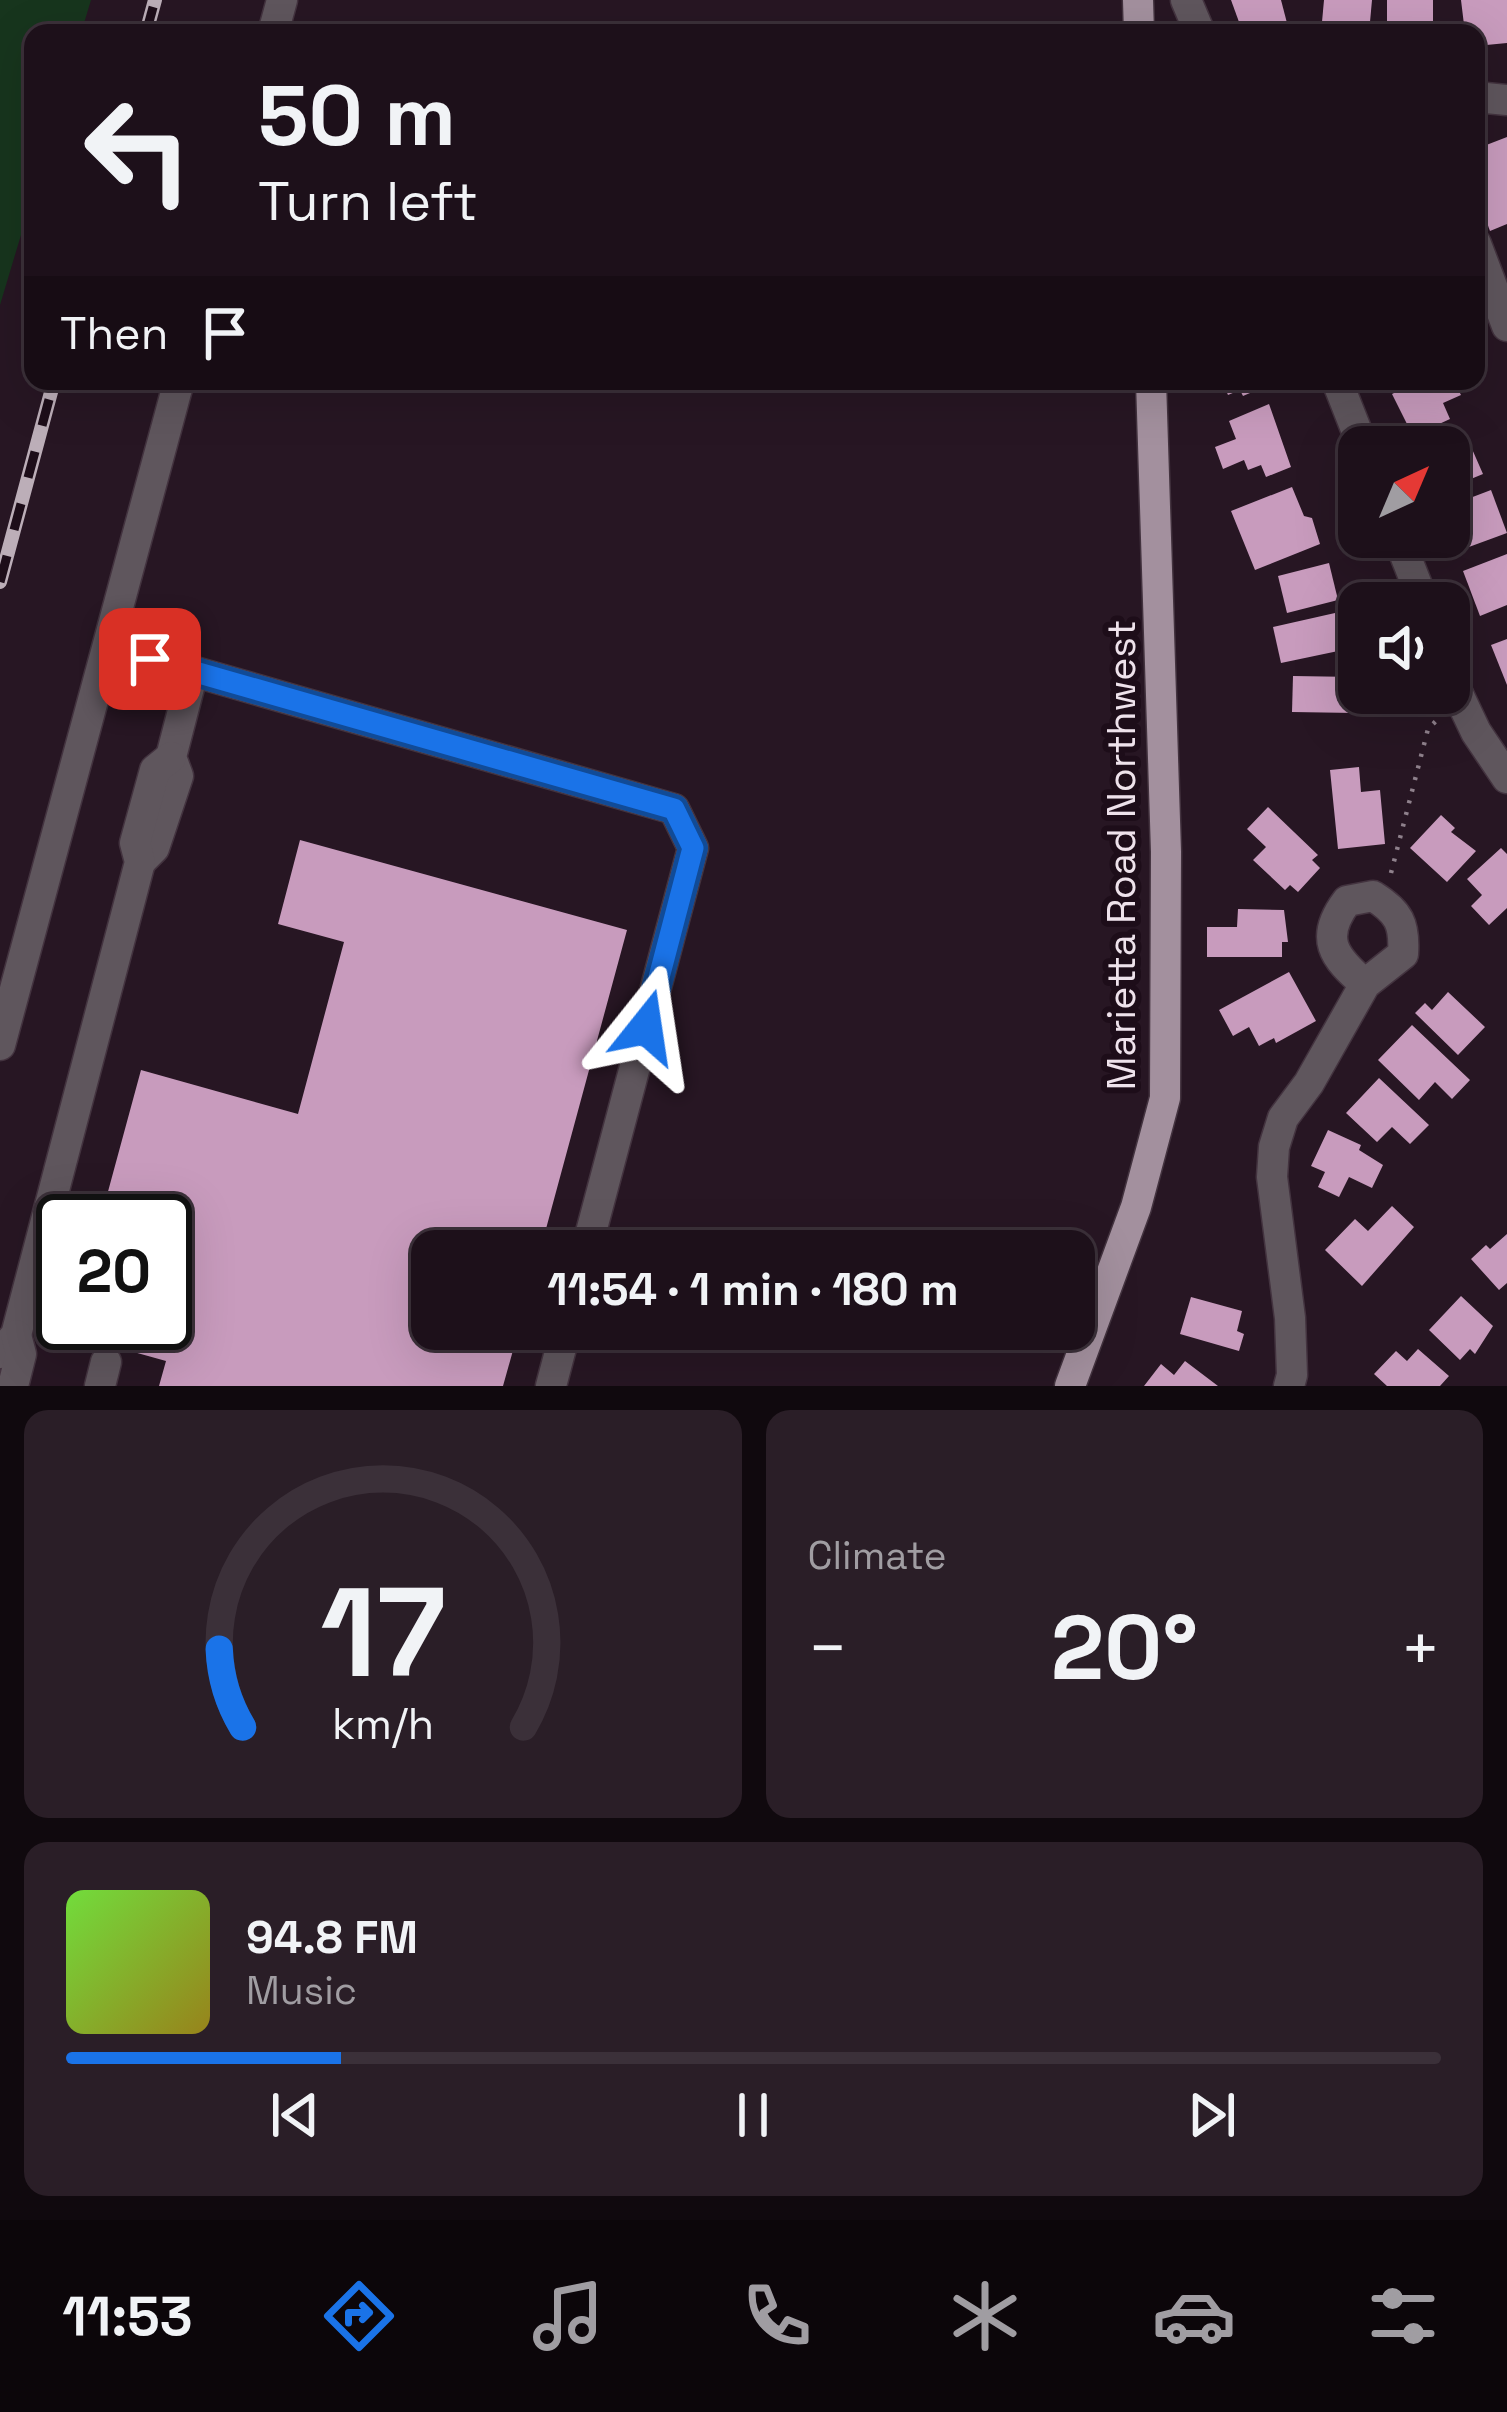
<!DOCTYPE html>
<meta charset="utf-8">
<style>
body{margin:0;font-family:"Space Grotesk",sans-serif;background:#2a1e27;color:#f1f3f6;height:100vh;display:flex;flex-direction:column;font-size:45px;white-space:nowrap}
*{box-sizing:border-box;margin:0}
p{font-size:39px;color:#a09da2}
.icon{flex:none;width:66px;height:66px;fill:none;stroke:currentColor;stroke-width:2;stroke-linecap:round;stroke-linejoin:round}
.map{position:relative;height:1386px;overflow:hidden}
.drawer{display:flex;flex-direction:column;gap:24px;padding:24px;background:#10090e;flex:1}
.drawer>*{flex:none}
.hud{position:absolute;left:24px;top:24px;width:1461px;height:366px;border-radius:24px;box-shadow:0 12px 48px #0002,0 0 0 3px #3b3039;background:#1d101a;color:#f1f3f6;overflow:hidden}
.needle{width:78px;rotate:44deg}
.fabs{position:absolute;left:1338px;top:426px;display:grid;gap:24px}
.fabs a{display:grid;place-items:center;width:132px;height:132px;border-radius:24px;background:#1d101a;box-shadow:0 12px 48px #0002,0 0 0 3px #3b3039;font-size:60px}
.speed{position:absolute;left:36px;top:1194px;display:flex;gap:24px;font-size:60px;font-weight:700;text-align:center}
.speed>*{display:grid;place-content:center;width:156px;height:156px;border-radius:50%;background:#1d101a;box-shadow:0 12px 48px #0002,0 0 0 3px #3b3039;line-height:1}
.speed .limit{border:6px solid #111;border-radius:18px;background:#fff;color:#111}
.pin{position:absolute;display:grid;place-items:center;width:102px;height:102px;color:#fff;margin:-51px;border-radius:24px;box-shadow:0 6px 18px #0006}
.me{position:absolute;width:132px;margin:-66px;rotate:15deg;stroke-linejoin:round;filter:drop-shadow(0 0 9px #0008)}
.turn{display:flex;align-items:center;gap:42px;height:252px;padding:0 36px;font-size:54px}
.turn .icon{width:156px;height:156px;stroke-width:2.5}
.turn b{display:block;font-size:84px;line-height:102px}
.then{display:flex;align-items:center;height:114px;padding:0 36px;background:#0003;gap:24px;font-size:45px}
.big{font-size:90px;font-weight:700;line-height:1.1}
.drawer .card{flex:1;display:flex;flex-direction:column;justify-content:center;gap:18px;min-width:0;padding:0 42px;border-radius:24px;background:#2a1e27}
.drawer .dial{align-items:center;gap:0}
.dial svg{height:312px;overflow:visible;fill:none;stroke:#3b3039;stroke-width:7;stroke-linecap:round;text-anchor:middle}
.dial text{fill:#f1f3f6;stroke:none}
.song{display:flex;align-items:center;gap:36px}
.cover{width:144px;height:144px;border-radius:18px;background:linear-gradient(135deg,hsl(100 70% 55%),hsl(50 70% 35%))}
.played{height:12px;border-radius:6px;background:linear-gradient(90deg,#1a73e8 20%,#3b3039 20%)}
.keys{display:flex;justify-content:space-around;direction:ltr}
.heat{display:flex;justify-content:space-between;align-items:center;font-size:66px;direction:ltr}
.drawer .tiles{flex:1;display:grid;gap:24px;grid-template-columns:1fr 1fr}
.card:last-child{grid-column:span 2}
.trip{position:absolute;left:411px;top:1230px;width:684px;height:120px;border-radius:24px;background:#1d101a;box-shadow:0 12px 48px #0002,0 0 0 3px #3b3039;font-weight:700;line-height:120px;text-align:center}
.menu{display:flex;height:192px;justify-content:space-around;align-items:center;background:#0c060a;color:#a09da2}
.menu .icon{width:84px;height:84px}
.menu .selected{color:#1a73e8}
.menu b{font-size:54px;color:#f1f3f6}
.map>svg:first-child{display:block}
</style>
<div class="map">
<svg width="1507" height="1386" viewBox="0 0 1507 1386">
<rect width="100%" height="100%" fill="#271623"/>
<polygon fill="#17351d" points="0,0 91,0 81,33 33,33 33,195 0,305"/>
<g fill="#c89bbd">
<polygon points="1231,0 1281,0 1287,23 1243,33"/>
<polygon points="1324,0 1372,0 1369,33 1321,33"/>
<rect x="1387" y="0" width="46" height="33"/>
<polygon points="1461,0 1507,0 1507,43 1476,46 1476,33 1465,33"/>
<polygon points="1507,137 1507,224 1490,231 1476,193 1476,149"/>
<polygon points="1222,381 1261,381 1264,387 1243,396 1240,390 1228,395"/>
<polygon points="1418,381 1454,381 1461,395 1443,403 1450,419 1413,436 1392,394"/>
<polygon points="1269,404 1291,467 1266,477 1261,465 1248,470 1244,460 1223,469 1215,447 1236,439 1229,421"/>
<polygon points="1465,433 1483,474 1449,488 1449,447 1432,447"/>
<polygon points="1292,487 1304,516 1312,518 1320,544 1255,570 1231,511"/>
<polygon points="1491,490 1507,533 1458,551 1449,528 1449,506"/>
<polygon points="1507,554 1507,605 1480,616 1463,571"/>
<polygon points="1329,563 1338,600 1287,613 1278,576"/>
<polygon points="1335,613 1343,650 1281,663 1273,627"/>
<polygon points="1507,639 1507,685 1491,645"/>
<polygon points="1293,676 1356,677 1355,713 1292,712"/>
<polygon points="1359,767 1361,792 1380,790 1385,844 1338,849 1330,770"/>
<polygon points="1268,807 1318,855 1312,860 1320,868 1298,892 1290,885 1285,890 1253,860 1266,847 1247,829"/>
<polygon points="1441,815 1455,828 1451,832 1476,851 1447,882 1410,848"/>
<polygon points="300,840 627,930 540,1251 432,1251 432,1329 519,1329 503,1386 159,1386 166,1361 69,1334 72,1323 165,1323 165,1221 100,1221 141,1070 298,1114 344,942 278,924"/>
<polygon points="1501,848 1507,854 1507,908 1489,925 1471,906 1482,895 1467,879"/>
<polygon points="1238,909 1284,910 1288,942 1282,942 1282,957 1207,957 1207,927 1237,927"/>
<polygon points="1289,972 1316,1021 1276,1043 1274,1038 1259,1046 1249,1027 1233,1036 1219,1010"/>
<polygon points="1448,992 1485,1027 1458,1055 1415,1013 1425,1003 1432,1010"/>
<polygon points="1412,1025 1470,1080 1452,1099 1435,1082 1419,1100 1378,1060"/>
<polygon points="1379,1078 1429,1125 1410,1144 1392,1127 1377,1142 1346,1113"/>
<polygon points="1328,1130 1361,1145 1359,1150 1383,1165 1372,1188 1349,1177 1339,1197 1318,1187 1325,1172 1311,1166"/>
<polygon points="1392,1206 1414,1227 1362,1286 1325,1250 1355,1219 1368,1231"/>
<polygon points="1507,1234 1507,1283 1499,1290 1471,1259 1486,1245 1490,1249"/>
<polygon points="1461,1296 1493,1326 1475,1354 1470,1349 1460,1360 1429,1330"/>
<polygon points="1191,1297 1242,1311 1237,1331 1244,1334 1239,1351 1180,1334"/>
<polygon points="1418,1349 1449,1376 1440,1386 1387,1386 1374,1374 1396,1351 1407,1361"/>
<polygon points="1185,1361 1218,1386 1144,1386 1161,1364 1174,1375"/>
</g>
<g fill="none" stroke-linecap="round" stroke-linejoin="round">
<g stroke="#43333f" stroke-width="33">
<g id="minor">
<polyline points="1186,0 1200,33"/>
<polyline points="273,33 282,0"/>
<polyline points="1476,97 1507,100"/>
<polyline points="1476,244 1507,326"/>
<polyline points="1337,381 1363,447"/>
<polyline points="1398,537 1424,603"/>
<polyline points="108,647 674,809 693,848 586,1251"/>
<polyline points="1449,675 1476,732 1507,778"/>
<polyline points="140,862 154,848 178,776 171,757 193,672"/>
<polyline points="0,1045 179,381"/>
<polyline points="0,1353 16,1335 140,862 135,843 155,770 171,757"/>
<polyline points="13,1386 21,1354 16,1335"/>
<polyline points="100,1386 106,1362"/>
<polyline points="551,1386 566,1329"/>
<path d="M1289 1386 1292 1375 1290 1318 1272 1177 1274 1147 1283 1118 1309 1083 1365 984 1403 954C1405 924 1399 912 1373 896L1347 901C1319 938 1333 957 1365 984"/>
</g>
</g>
<g stroke="#43333f" stroke-width="33">
<g id="major">
<polyline points="1138,0 1139,33"/>
<polyline points="1070,1386 1136,1207 1165,1098 1166,852 1151,381"/>
</g>
</g>
<polyline stroke="#8f818c" stroke-width="4.5" stroke-dasharray="3 9" stroke-linecap="butt" points="1391,873 1428,729 1438,719"/>
<use href="#minor" stroke="#5f565d" stroke-width="30"/>
<use href="#major" stroke="#a3909e" stroke-width="30"/>
<g stroke="#bcaeb8" stroke-width="14">
<g id="rail">
<polyline points="146,33 155,0"/>
<polyline points="0,582 54,381"/>
</g>
</g>
<use href="#rail" stroke="#1d0d19" stroke-width="9" stroke-dasharray="27" stroke-linecap="butt"/>
</g>
<g fill="none" stroke-linecap="round" stroke-linejoin="round">
<g stroke="#114b97" stroke-width="30">
<polyline id="route" points="150,659 674,809 693,848 646,1027"/>
</g>
<use href="#route" stroke="#1a73e8" stroke-width="21"/>
</g>
<g text-anchor="middle" dominant-baseline="central" stroke-width="12" stroke-linejoin="round" paint-order="stroke">
<g font-size="39" fill="#eee2eb" stroke="#1d0d19">
<text transform="translate(1121 855) rotate(-90)">Marietta Road Northwest</text>
</g>
</g>
</svg>
<div class="fabs">
<a><svg class="needle" viewBox="-14 -14 28 28"><path d="M0-13l5 13h-10z" fill="#e53935"/><path d="M0 13l5-13h-10z" fill="#a09da2"/></svg></a>
<a><svg class="icon" aria-label="sound" viewBox="0 0 24 24"><path d="M4 9h4l5-4v14l-5-4H4zM17 9q2 3 0 6"/></svg></a>
</div>
<div class="speed"><div class="limit">20</div></div>
<div class="pin" style="left:150px;top:659px;background:#d93025"><svg class="icon" aria-label="arrive" viewBox="0 0 24 24"><path d="M6 21V4h12l-3 4 3 4H6"/></svg></div>
<svg class="me" style="left:646px;top:1027px" viewBox="-20 -20 40 40"><path d="M0-17L14 15 0 8-14 15z" fill="#1a73e8" stroke="#fff" stroke-width="4"/></svg>
<div class="trip">11:54 · 1 min · 180 m</div>
<div class="hud">
<div class="turn"><svg class="icon" aria-label="left" viewBox="0 0 24 24"><path d="M17 20v-9H6M10 6l-5 5 5 5"/></svg><div><b>50 m</b>Turn left</div></div>
<div class="then">Then<svg class="icon" aria-label="arrive" viewBox="0 0 24 24"><path d="M6 21V4h12l-3 4 3 4H6"/></svg></div>
</div>
</div>
<section class="drawer">
<div class="tiles">
<div class="card dial"><svg viewBox="0 0 100 80">
<path d="M14 69A42 42 0 1 1 86 69"/>
<path d="M14 69A42 42 0 0 1 8 49" stroke="#1a73e8"/>
<text x="50" y="56" font-size="32" font-weight="700">17</text>
<text x="50" y="72" font-size="11">km/h</text>
</svg></div>
<div class="card"><p>Climate</p>
<div class="heat"><a>−</a><b class="big">20°</b><a>+</a></div>
</div>
<div class="card">
<div class="song"><i class="cover"></i><div><b>94.8 FM</b><p>Music</p></div></div>
<div class="played"></div>
<div class="keys"><svg class="icon" aria-label="previous" viewBox="0 0 24 24"><path d="M18 5L8 12l10 7zM5 5v14"/></svg><svg class="icon" aria-label="pause" viewBox="0 0 24 24"><path d="M8 5v14M16 5v14"/></svg><svg class="icon" aria-label="next" viewBox="0 0 24 24"><path d="M6 5l10 7-10 7zM19 5v14"/></svg></div>
</div>
</div>
</section>
<nav class="menu">
<b>11:53</b>
<svg class="icon selected" aria-label="directions" viewBox="0 0 24 24"><path d="M12 3l9 9-9 9-9-9zM9 14v-3h6M13 9l2 2-2 2"/></svg>
<svg class="icon" aria-label="music" viewBox="0 0 24 24"><path d="M9 18V5l10-2v13"/><circle cx="6" cy="18" r="3"/><circle cx="16" cy="16" r="3"/></svg>
<svg class="icon" aria-label="phone" viewBox="0 0 24 24"><path d="M5 4h4l2 5-3 2q2 4 5 5l2-3 5 2v4C11 20 4 13 5 4z"/></svg>
<svg class="icon" aria-label="climate" viewBox="0 0 24 24"><path d="M12 3v18M4 7l16 10M4 17L20 7"/></svg>
<svg class="icon" aria-label="car" viewBox="0 0 24 24"><path d="M5 17H2v-5l4-1 3-4h7l3 4 3 1v5h-3M9 17h6M6 11h13"/><circle cx="7" cy="17" r="2"/><circle cx="17" cy="17" r="2"/></svg>
<svg class="icon" aria-label="filters" viewBox="0 0 24 24"><path d="M4 7h16M4 17h16"/><circle cx="9" cy="7" r="2"/><circle cx="15" cy="17" r="2"/></svg>
</nav>
